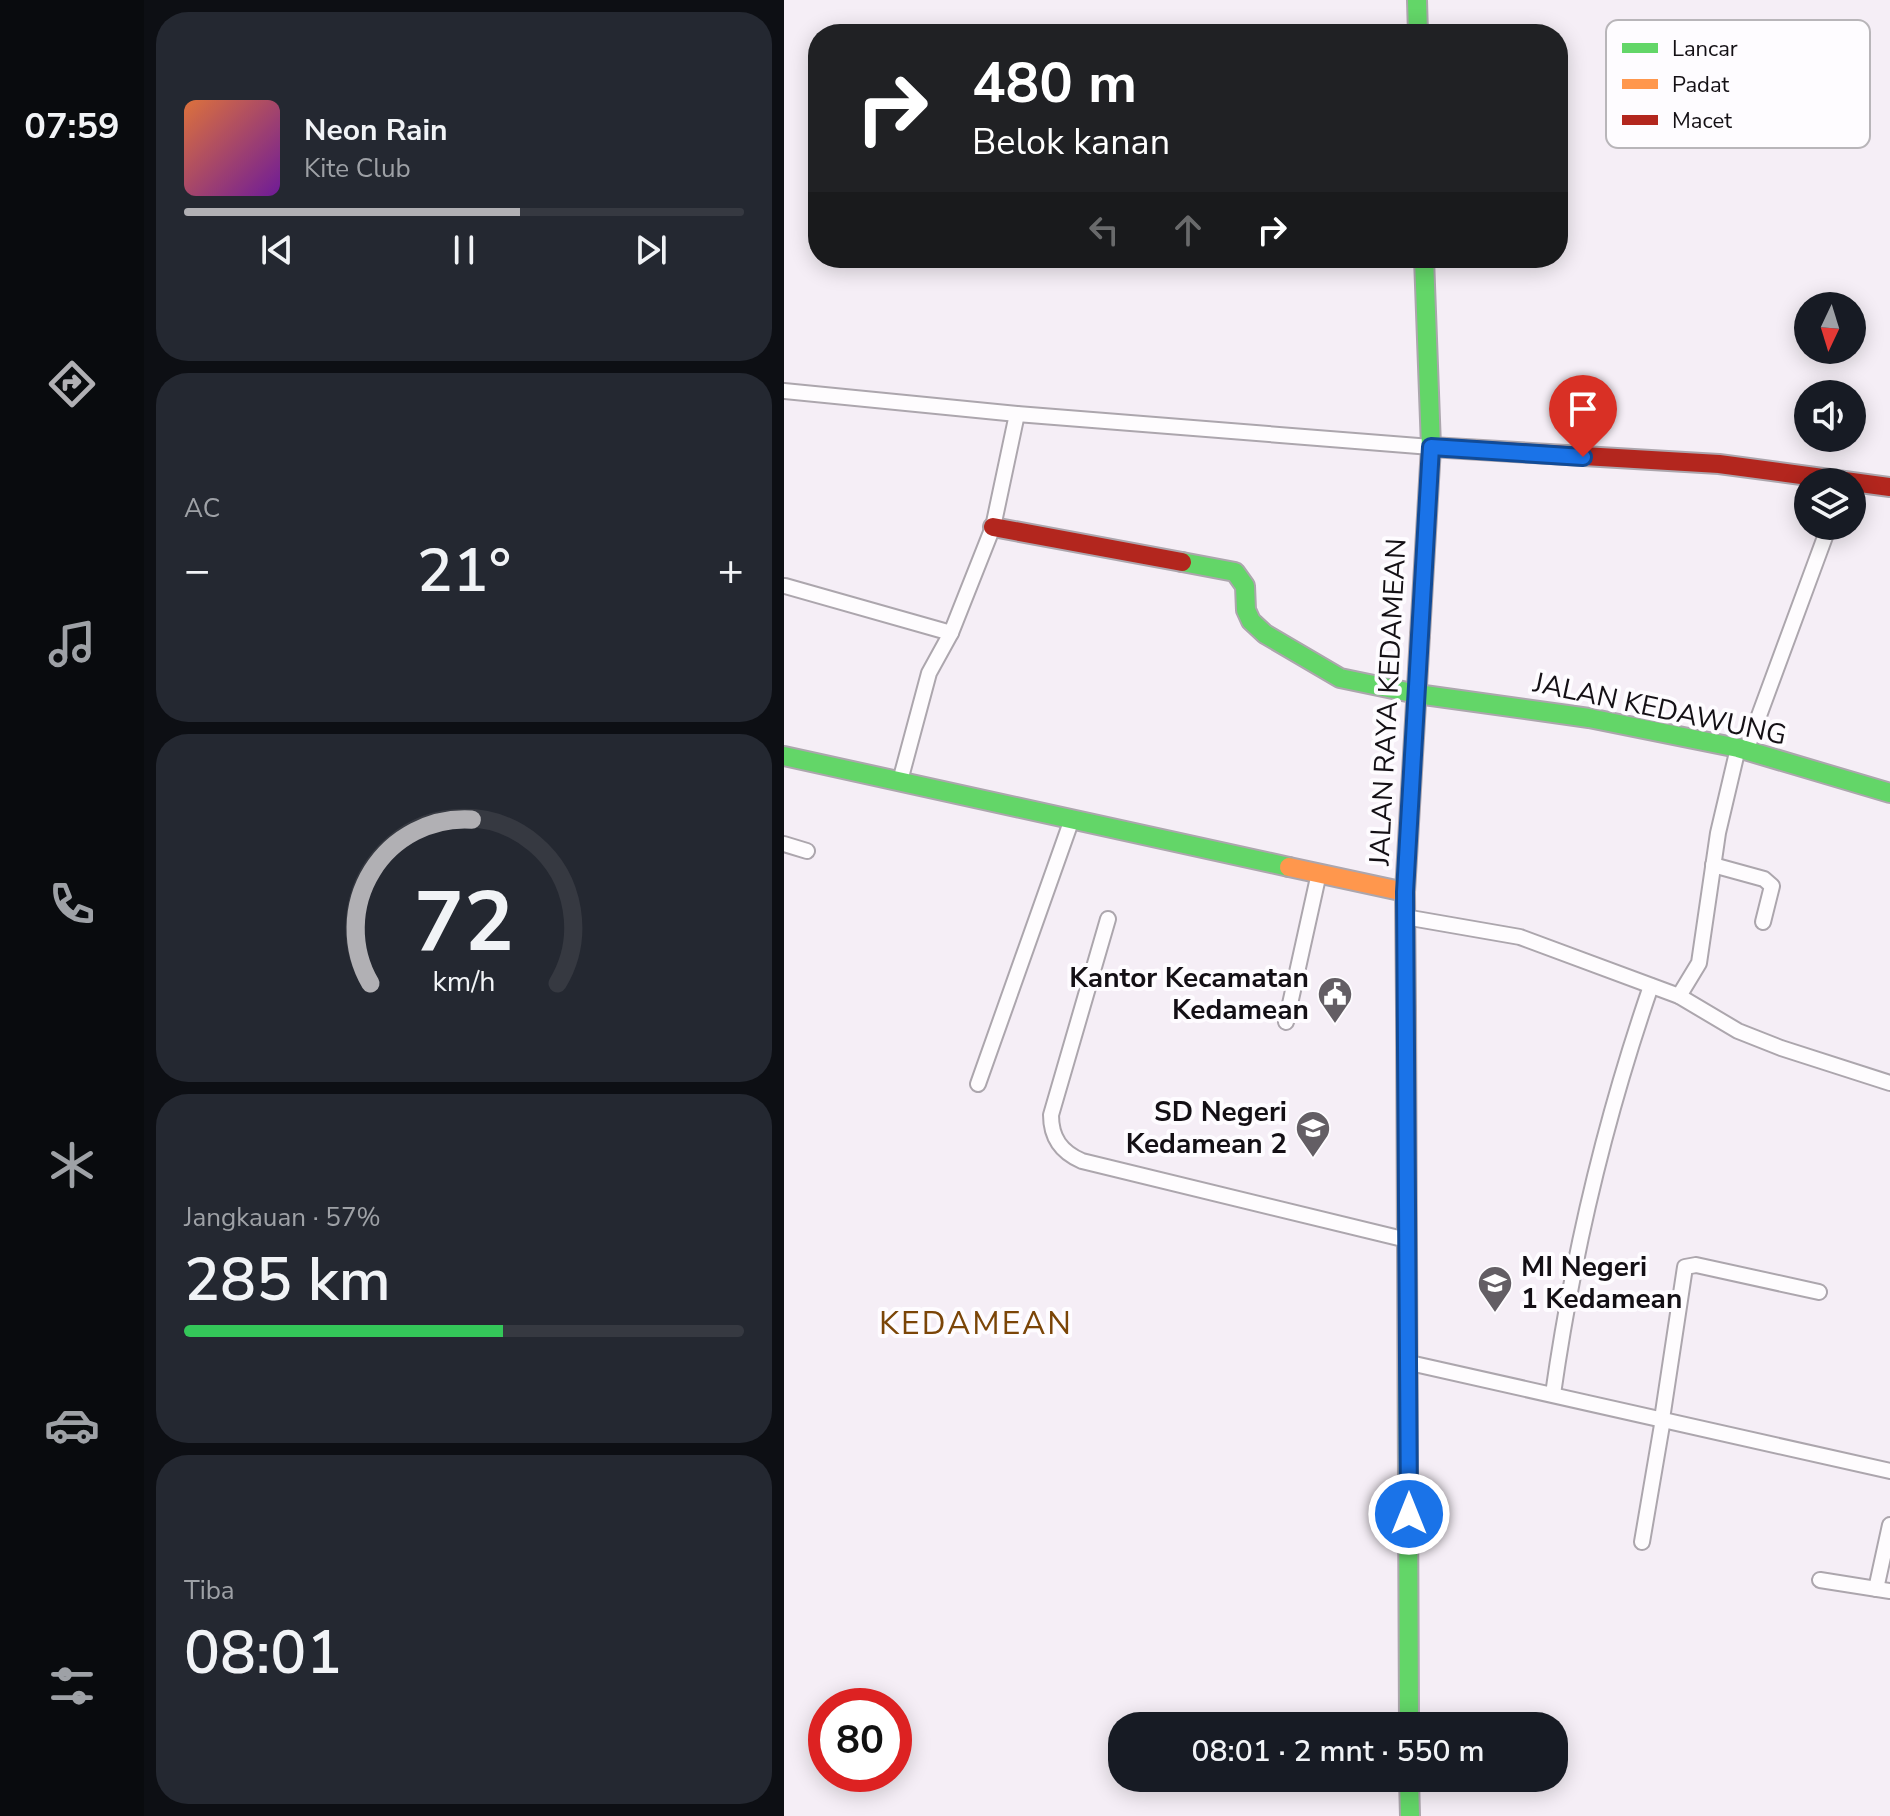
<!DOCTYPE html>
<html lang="id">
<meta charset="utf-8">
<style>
body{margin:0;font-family:"Nunito Sans",sans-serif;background:#242831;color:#f1f3f6;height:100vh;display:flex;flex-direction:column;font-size:30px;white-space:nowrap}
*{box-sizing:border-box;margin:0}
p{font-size:26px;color:#9ea1a6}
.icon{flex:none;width:44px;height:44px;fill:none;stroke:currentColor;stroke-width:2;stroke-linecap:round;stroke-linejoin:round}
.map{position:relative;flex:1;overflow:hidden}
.side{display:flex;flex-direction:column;gap:12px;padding:12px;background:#0d0f14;width:640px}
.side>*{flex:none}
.guide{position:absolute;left:24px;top:24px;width:760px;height:244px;border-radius:32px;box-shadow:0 4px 20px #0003;background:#202124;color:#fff;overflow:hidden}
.needle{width:52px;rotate:184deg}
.tools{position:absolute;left:1010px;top:292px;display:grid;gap:16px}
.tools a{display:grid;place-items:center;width:72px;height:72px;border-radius:50%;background:#171b24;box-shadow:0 4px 20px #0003;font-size:40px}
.speed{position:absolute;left:24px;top:1688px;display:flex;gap:16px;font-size:40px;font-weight:700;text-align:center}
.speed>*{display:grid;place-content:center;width:104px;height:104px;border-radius:50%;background:#171b24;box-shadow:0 4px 20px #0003;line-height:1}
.speed .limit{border:12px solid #d22;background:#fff;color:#111}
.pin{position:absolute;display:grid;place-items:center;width:68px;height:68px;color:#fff;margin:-82px -34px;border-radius:50% 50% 50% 0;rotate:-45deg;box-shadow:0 0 8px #0007}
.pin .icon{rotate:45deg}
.me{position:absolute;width:88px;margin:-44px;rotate:0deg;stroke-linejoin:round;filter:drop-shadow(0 0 6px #0008)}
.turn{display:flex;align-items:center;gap:28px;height:168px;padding:0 32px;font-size:36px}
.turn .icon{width:104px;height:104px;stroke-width:2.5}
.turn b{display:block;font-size:56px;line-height:68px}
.lanes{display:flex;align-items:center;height:76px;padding:0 32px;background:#0003;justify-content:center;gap:40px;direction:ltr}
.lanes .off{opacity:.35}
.big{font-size:60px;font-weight:600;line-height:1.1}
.side .card{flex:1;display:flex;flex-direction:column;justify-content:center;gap:12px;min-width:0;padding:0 28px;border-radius:32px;background:#242831}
.side .dial{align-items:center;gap:0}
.dial svg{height:208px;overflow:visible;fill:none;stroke:#363941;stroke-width:7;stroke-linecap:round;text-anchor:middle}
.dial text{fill:#f1f3f6;stroke:none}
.song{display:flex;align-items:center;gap:24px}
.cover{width:96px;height:96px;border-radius:12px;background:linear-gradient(135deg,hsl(20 70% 55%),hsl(280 70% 35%))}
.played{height:8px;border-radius:4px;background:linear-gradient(90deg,#b1b0b4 60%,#363941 60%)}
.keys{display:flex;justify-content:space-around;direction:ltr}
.heat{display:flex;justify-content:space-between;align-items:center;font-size:44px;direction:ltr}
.charge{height:12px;border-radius:6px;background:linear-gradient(90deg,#34c759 57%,#363941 0)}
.trip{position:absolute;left:324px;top:1712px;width:460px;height:80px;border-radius:32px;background:#171b24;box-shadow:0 4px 20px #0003;font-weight:600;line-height:80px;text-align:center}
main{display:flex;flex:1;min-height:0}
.tabs{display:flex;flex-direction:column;width:144px;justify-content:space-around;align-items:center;background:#090b0e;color:#9ea1a6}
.tabs .icon{width:56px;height:56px}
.tabs .on{color:#b1b0b4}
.tabs b{font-size:36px;color:#f1f3f6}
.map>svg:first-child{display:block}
</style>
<main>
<nav class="tabs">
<b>07:59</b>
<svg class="icon on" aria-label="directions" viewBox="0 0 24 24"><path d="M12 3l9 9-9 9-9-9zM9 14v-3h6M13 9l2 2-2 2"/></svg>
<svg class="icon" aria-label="music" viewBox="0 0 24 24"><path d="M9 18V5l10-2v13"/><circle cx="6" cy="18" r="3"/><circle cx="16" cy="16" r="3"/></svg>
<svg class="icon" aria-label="phone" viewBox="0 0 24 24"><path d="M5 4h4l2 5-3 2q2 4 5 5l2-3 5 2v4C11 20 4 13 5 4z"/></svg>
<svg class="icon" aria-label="climate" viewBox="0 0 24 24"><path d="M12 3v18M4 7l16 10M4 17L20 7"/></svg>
<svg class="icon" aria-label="car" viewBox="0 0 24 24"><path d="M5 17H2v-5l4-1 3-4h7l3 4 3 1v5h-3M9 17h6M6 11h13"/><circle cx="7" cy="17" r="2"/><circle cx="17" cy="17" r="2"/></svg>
<svg class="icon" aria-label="filters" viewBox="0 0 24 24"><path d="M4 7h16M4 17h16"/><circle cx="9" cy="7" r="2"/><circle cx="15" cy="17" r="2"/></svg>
</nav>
<section class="side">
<div class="card">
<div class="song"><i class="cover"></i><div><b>Neon Rain</b><p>Kite Club</p></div></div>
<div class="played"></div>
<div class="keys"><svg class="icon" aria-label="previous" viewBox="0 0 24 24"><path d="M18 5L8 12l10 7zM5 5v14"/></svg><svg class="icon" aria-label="pause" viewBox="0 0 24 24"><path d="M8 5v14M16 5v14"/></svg><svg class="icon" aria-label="next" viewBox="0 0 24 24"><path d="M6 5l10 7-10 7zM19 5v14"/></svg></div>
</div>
<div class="card"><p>AC</p>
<div class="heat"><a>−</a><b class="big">21°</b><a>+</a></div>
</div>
<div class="card dial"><svg viewBox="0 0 100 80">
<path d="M14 69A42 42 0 1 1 86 69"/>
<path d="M14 69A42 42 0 0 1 53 6" stroke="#b1b0b4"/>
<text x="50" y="56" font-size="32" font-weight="700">72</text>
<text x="50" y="72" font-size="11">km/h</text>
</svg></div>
<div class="card"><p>Jangkauan · 57%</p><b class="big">285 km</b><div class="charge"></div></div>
<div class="card"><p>Tiba</p><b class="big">08:01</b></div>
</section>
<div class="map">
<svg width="1106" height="1816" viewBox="0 0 1106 1816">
<rect width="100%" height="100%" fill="#f5eef6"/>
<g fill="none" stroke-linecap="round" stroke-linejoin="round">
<g stroke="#aca6ad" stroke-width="18">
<g id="street">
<polyline points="0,391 233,414 647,447"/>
<polyline points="1,586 167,633"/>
<polyline points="962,751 1045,526"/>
<polyline points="116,781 145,673 167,633 209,527 233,414"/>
<polyline points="0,844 23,851"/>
<polyline points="929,865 980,879 988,886 979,922"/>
<polyline points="621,917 736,937 895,996 954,1031 997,1048 1106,1083"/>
<path d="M324 919 267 1115C267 1138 277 1152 298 1161L623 1240"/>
<polyline points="895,996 915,963 934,833 954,748"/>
<polyline points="502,1022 535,873"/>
<polyline points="194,1084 288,819"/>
<polyline points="626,1363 1106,1471"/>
<path d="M769 1394C789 1254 821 1119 867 986"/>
<polyline points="878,1419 901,1267 912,1265 1035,1292"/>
<polyline points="858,1542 879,1419"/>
<polyline points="1036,1580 1106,1591"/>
<polyline points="1092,1589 1106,1525"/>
</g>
</g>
<g stroke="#aca6ad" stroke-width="22">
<g id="fast">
<polyline points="633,0 634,34"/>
<polyline points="398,562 451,572 461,586 462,610 467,621 481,634 556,678 633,694 805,718 954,748 1106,793"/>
<polyline points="636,635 647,447 640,258"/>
<polyline points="0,756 505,867"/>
<polyline points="622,1009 625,1726"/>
<polyline points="625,1778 626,1816"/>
</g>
</g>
<g stroke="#aca6ad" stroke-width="22">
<g id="slow">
<polyline points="505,867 621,892"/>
<polyline points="622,1009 621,892 636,635"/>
</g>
</g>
<g stroke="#aca6ad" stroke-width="22">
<g id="jam">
<polyline points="647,447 935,464 1106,487"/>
<polyline points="209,527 398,562"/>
</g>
</g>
<use href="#street" stroke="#fefcfe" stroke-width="14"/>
<use href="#fast" stroke="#63d668" stroke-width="18"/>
<use href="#slow" stroke="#ff974d" stroke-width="18"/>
<use href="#jam" stroke="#b3261e" stroke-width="18"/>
</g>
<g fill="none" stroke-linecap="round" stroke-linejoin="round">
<g stroke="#114b97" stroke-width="20">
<polyline id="route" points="625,1514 621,892 647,447 799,457"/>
</g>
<use href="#route" stroke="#1a73e8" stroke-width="14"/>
</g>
<defs>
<g id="civic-pin" transform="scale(1.8)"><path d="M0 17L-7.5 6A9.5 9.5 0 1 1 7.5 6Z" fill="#635e64" stroke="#fefcff"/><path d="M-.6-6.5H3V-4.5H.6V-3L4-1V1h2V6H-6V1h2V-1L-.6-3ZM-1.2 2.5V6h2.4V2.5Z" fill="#fff"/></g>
<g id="school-pin" transform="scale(1.8)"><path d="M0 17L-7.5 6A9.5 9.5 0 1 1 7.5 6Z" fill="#635e64" stroke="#fefcff"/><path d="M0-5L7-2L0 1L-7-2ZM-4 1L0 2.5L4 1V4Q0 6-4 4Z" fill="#fff"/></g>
</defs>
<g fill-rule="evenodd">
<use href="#civic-pin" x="551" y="994"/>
<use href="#school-pin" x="529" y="1128"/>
<use href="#school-pin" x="711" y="1283"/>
</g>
<g text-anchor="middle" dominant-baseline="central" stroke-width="8" stroke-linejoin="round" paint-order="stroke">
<g font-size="28" fill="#141015" stroke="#fefcff">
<text transform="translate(604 702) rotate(-87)">JALAN RAYA KEDAMEAN</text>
<text transform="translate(876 709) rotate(12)">JALAN KEDAWUNG</text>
</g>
<g font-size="28" font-weight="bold" fill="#141015" stroke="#fefcff" text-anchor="end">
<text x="525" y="978">Kantor Kecamatan<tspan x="525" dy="32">Kedamean</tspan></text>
<text x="503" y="1112">SD Negeri<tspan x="503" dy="32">Kedamean 2</tspan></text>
<text x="737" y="1267" text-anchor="start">MI Negeri<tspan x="737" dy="32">1 Kedamean</tspan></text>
</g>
<g font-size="32" letter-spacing="2" fill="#7b4507" stroke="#fefcff">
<text x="192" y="1323">KEDAMEAN</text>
</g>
</g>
<rect x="822" y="20" width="264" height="128" rx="12" fill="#fefcff" stroke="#b8b5b9" stroke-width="2"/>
<rect x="838" y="43" width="36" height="10" fill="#63d668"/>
<rect x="838" y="79" width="36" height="10" fill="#ff974d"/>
<rect x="838" y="115" width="36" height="10" fill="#b3261e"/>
<g font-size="22" fill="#141015">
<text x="888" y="56">Lancar</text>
<text x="888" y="92">Padat</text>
<text x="888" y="128">Macet</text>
</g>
</svg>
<div class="tools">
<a><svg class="needle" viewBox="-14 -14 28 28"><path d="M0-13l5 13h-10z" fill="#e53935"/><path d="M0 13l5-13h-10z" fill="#9ea1a6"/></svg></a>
<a><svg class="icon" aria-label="sound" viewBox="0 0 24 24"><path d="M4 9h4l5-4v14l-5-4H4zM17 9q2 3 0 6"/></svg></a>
<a><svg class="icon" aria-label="layers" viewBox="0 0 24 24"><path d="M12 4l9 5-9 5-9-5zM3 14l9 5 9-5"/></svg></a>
</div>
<div class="speed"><div class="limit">80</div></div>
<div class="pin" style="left:799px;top:457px;background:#d93025"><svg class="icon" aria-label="arrive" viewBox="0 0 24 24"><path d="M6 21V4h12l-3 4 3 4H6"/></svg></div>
<svg class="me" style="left:625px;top:1514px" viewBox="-20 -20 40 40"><circle r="17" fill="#1a73e8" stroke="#fff" stroke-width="3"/><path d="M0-11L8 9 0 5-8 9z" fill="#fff"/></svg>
<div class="trip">08:01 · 2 mnt · 550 m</div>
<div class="guide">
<div class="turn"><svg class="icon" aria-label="right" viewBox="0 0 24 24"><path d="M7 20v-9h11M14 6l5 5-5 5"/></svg><div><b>480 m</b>Belok kanan</div></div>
<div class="lanes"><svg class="icon off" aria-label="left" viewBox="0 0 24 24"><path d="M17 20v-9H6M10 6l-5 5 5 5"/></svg><svg class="icon off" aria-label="ahead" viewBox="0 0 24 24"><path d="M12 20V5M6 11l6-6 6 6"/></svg><svg class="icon" aria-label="right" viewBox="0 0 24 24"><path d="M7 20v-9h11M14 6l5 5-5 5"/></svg></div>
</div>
</div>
</main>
